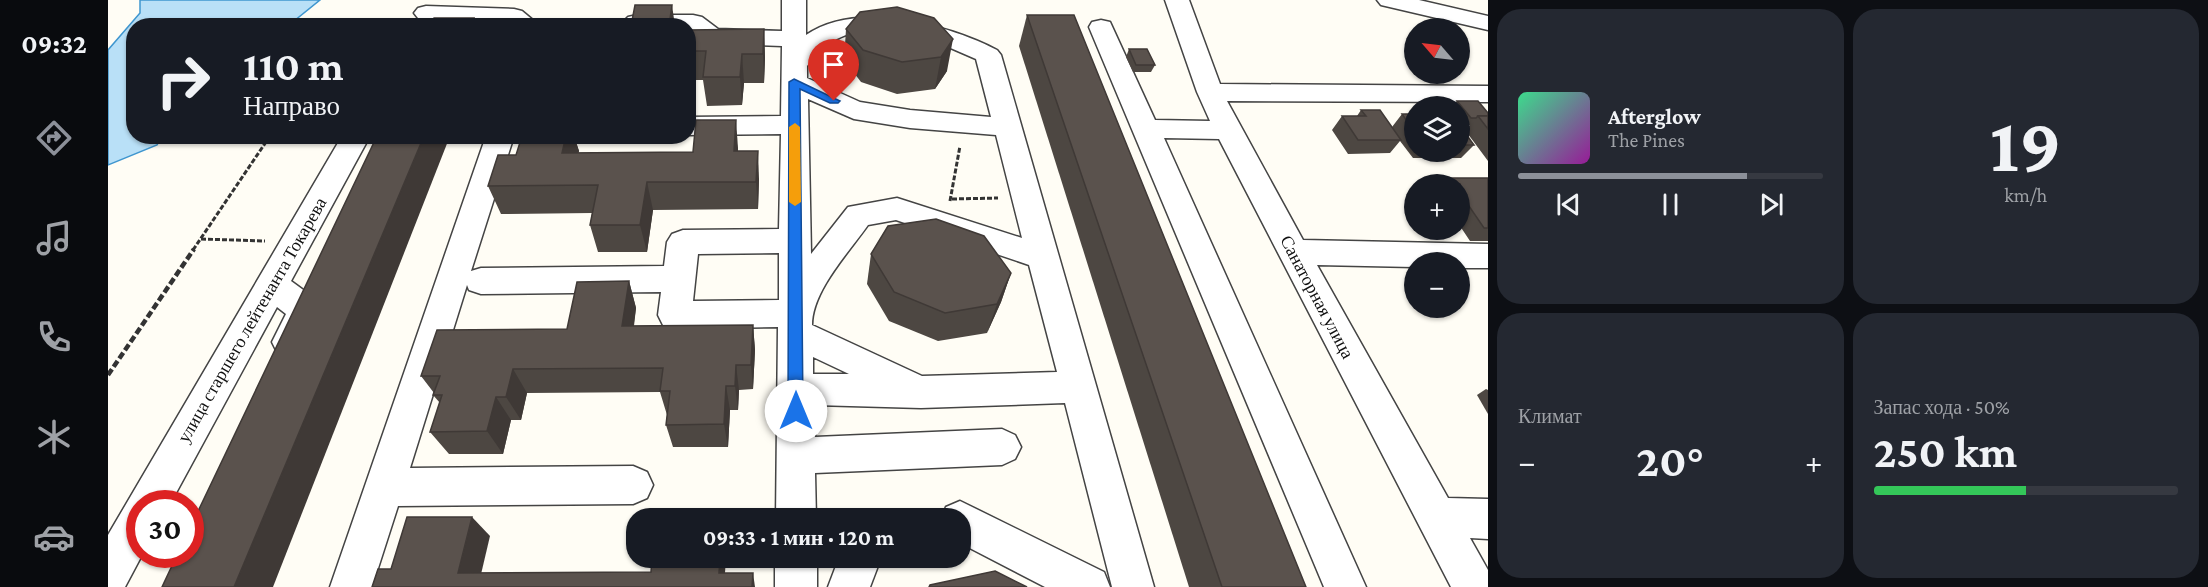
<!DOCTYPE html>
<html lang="ru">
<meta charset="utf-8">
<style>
body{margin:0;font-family:"Crimson Pro",serif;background:#242831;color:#f1f3f6;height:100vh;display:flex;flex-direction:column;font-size:22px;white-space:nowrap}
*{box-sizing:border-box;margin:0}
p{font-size:20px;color:#9ea1a6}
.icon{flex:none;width:33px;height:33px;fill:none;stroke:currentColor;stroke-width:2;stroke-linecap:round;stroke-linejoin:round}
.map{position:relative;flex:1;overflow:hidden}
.side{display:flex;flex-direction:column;gap:9px;padding:9px;background:#0d0f14;width:720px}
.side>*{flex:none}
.guide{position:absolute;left:18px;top:18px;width:570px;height:126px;border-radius:24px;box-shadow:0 2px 4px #0004;background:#171b24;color:#f1f3f6;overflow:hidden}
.needle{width:39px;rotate:298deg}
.controls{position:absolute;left:1296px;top:18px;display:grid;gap:12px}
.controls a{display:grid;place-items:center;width:66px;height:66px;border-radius:50%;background:#171b24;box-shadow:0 2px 4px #0004;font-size:30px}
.speed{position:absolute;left:18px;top:490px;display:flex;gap:12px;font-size:30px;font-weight:700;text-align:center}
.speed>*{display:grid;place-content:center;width:78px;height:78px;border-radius:50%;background:#171b24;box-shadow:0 2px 4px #0004;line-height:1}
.speed .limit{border:9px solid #d22;background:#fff;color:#111}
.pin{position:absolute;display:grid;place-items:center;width:51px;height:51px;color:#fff;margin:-62px -26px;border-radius:50% 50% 50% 0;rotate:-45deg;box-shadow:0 0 6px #0007}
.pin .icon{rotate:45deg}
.me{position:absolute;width:66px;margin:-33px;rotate:0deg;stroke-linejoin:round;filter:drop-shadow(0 0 4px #0008)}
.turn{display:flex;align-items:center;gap:21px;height:126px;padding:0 18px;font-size:27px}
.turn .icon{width:78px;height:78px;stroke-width:2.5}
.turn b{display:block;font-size:42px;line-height:51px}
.big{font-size:45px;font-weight:700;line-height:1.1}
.side .tile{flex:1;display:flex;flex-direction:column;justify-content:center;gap:9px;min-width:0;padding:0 21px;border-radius:24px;background:#242831}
.side .dial{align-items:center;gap:0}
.dial b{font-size:78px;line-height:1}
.song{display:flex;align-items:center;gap:18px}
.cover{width:72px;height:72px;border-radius:9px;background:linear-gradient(135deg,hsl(150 70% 55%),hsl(300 70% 35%))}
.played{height:6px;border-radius:3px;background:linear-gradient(90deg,#8c9099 75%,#363941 75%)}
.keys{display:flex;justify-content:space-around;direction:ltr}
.heat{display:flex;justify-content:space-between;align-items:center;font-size:33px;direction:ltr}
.charge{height:9px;border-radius:4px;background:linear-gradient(90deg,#34c759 50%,#363941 0)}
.side .tiles{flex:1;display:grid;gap:9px;grid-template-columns:repeat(2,1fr)}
.trip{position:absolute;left:518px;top:508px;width:345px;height:60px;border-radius:24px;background:#171b24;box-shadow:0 2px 4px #0004;font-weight:700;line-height:60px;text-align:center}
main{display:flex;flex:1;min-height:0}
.tabs{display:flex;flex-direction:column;width:108px;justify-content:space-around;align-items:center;background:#090b0e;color:#9ea1a6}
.tabs .icon{width:42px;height:42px}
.tabs .current{color:#8c9099}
.tabs b{font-size:27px;color:#f1f3f6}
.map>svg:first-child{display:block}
</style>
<main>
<nav class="tabs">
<b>09:32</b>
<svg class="icon current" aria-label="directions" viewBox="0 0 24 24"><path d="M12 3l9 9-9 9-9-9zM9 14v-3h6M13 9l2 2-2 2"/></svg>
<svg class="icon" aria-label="music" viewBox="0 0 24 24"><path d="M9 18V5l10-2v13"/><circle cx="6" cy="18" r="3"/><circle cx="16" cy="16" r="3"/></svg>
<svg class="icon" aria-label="phone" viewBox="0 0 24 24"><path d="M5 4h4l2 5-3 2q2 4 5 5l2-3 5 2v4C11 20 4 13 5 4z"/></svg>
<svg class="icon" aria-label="climate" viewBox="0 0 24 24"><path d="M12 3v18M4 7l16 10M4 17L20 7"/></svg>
<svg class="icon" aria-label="car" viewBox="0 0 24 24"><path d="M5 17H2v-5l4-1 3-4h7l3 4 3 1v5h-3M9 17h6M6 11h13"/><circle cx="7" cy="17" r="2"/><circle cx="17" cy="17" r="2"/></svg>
</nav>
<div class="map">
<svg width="1380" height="587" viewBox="0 0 1380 587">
<rect width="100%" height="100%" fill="#fffdf5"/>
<polygon fill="#b9e0f7" stroke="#3f96cf" stroke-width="1.5" points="32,0 212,0 181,25 26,26 26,136 54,137 49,145 0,165 0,50 32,13"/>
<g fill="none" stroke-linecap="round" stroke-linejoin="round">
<g stroke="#444" stroke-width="3">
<g id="minor">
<path d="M674 0H698V35C748 0 839 24 889 50L893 55 1046 587H1004L957 403 813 408 706 405 707 437 894 429 907 435 913 447 907 459 894 465 707 473 708 519H668L670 327 567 329 555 325 550 315 553 292 373 294 361 290 359 285 302 468 525 466 539 472 545 485 539 498 525 504 290 506 264 587H222L378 136H406L363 271 373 268 556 266 559 242 564 234 575 230 671 229 673 134 580 135V117L673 116 674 46 604 43 595 41 580 30V26H511L520 17 529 15H585L594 17 610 29 674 31ZM777 30 815 36 868 59 883 117 802 110 752 102 699 78V66C722 36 740 31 777 30ZM700 99 746 119 802 128 888 135 914 238 789 198 740 207 703 254ZM788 220 921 265 949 372 814 376 704 325C704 291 741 252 760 225ZM671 253V300L585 301 590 254ZM705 357 741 374H705Z"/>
<polygon points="1057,0 1081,0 1112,84 1380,86 1380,102 1119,101 1195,240 1380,244 1380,268 1352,268 1352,262 1306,262 1306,267 1209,265 1340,498 1380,499 1380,539 1362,538 1380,570 1380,587 1343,587 1111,139 1056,138 1258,587 1216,587 981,27 984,22 993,20 1002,22 1047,120 1102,121 1089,92"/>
<polygon points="1269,0 1311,0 1380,16 1380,30 1273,5"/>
<polygon points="318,6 406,9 414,11 432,26 310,18 306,13 310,8"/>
<polygon points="234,136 262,136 183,281 209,300 214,310 193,352 181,356 169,352 164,342 178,314 169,307 62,504 32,504 32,555 34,555 17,587 0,587 0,535"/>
<polygon points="852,501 996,572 1002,587 937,587 852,543 852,519 833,519 838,507"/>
<rect x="667" y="558" width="42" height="29"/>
<polygon points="731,558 773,558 762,587 720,587"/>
</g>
</g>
<g stroke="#333" stroke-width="3" stroke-dasharray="5 2" stroke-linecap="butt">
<polyline points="844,199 890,198"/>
<polyline points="842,201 852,146"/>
<polyline points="93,239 157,241"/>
<polyline points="85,250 162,136"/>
</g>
<polyline stroke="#333" stroke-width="4.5" stroke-dasharray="7 3" stroke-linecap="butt" points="0,375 86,249"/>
<use href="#minor" fill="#fff" fill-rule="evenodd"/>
</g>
<g fill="#4d4742">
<polygon points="919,15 1198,587 1081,587 911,46"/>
<polygon points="826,18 839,71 827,89 789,94 753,82 736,60 738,29"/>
<polygon points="656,29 657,58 656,83 636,83 634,105 599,106 595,80 580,80 580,30"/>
<polygon points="1021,49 1047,65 1043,72 1025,72 1018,57"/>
<polygon points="1349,101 1380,113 1380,161 1357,130 1362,125 1357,125 1352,118 1352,106 1344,106"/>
<polygon points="1253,110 1284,127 1294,114 1306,114 1306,152 1352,152 1352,126 1366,145 1353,158 1305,158 1292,141 1282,153 1240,154 1224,130 1234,116 1249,116"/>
<polygon points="414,136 466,136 471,151 470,153 585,152 630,148 630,151 651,179 650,209 545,210 539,252 490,252 482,225 484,213 393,214 380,186 408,155"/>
<polygon points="1340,178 1380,178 1380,241 1362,241 1352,226 1352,184 1334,184"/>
<polygon points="763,254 903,273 893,302 879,333 830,341 781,321 759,284"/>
<polygon points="521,281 528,308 526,326 645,325 647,350 645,389 631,390 630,410 622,410 620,447 565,447 558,425 559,415 552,392 419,393 413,420 403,420 395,454 341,454 322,432 332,403 325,395 326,393 313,376 459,329"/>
<polygon points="1320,308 1342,308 1340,309 1321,309"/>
<polygon points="1378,389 1380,390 1380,414 1369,395"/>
</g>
<g fill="#3f3936">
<polygon points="564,5 567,26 561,26"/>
<polygon points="366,18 369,26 363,26"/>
<polygon points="656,29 657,58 656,83 655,54"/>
<polygon points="845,39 839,71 827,89 833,57"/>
<polygon points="634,54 636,83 634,105 632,77"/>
<polygon points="628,120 630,148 628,179 626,151"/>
<polygon points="316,136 342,136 165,587 126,587"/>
<polygon points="458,136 466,136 471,151 463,181 454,153"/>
<polygon points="650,151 651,179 650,209 648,182"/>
<polygon points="539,182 545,210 539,252 532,225"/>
<polygon points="903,273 893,302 879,333 889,304"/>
<polygon points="521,281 528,308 522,351 514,326"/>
<polygon points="645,325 647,350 645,389 643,365"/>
<polygon points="628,365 631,390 630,410 627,386"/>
<polygon points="405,369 419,393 413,420 398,397"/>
<polygon points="618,386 622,410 620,447 616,424"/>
<polygon points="388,397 403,420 395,454 379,431"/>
<polygon points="364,517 382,536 370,587 350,573"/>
<polygon points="612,558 618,558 616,587 611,573"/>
<polygon points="645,573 647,587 644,587"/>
</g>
<g fill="#5a524d" stroke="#3f3936" stroke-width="1.5">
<polygon points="527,5 564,5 561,26 523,26"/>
<polygon points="789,7 826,18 845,39 833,57 794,62 755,50 738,29 752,12"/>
<polygon points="919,15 966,15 1198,587 1114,587"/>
<polygon points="326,18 366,18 363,26 322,26"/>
<polygon points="656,29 655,54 634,54 632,77 595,77 598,51 580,51 580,30"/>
<polygon points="1021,49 1039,49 1047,65 1028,65"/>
<polygon points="1349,101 1370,101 1380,113 1380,116 1370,116 1368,118 1363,118"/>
<polygon points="1253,110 1272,110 1293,140 1250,140 1234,116 1258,116"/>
<polygon points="1294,114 1306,114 1306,131"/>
<polygon points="1370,116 1380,116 1380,129"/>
<polygon points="588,120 628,120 626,151 650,151 648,182 539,182 532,225 482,225 490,185 380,186 390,155 408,155 414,136 458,136 454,153 585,152"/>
<polygon points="1352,126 1366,145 1352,145"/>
<polygon points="269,136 316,136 126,587 54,587 69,555 82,555 82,528"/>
<polygon points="1340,178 1380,178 1380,228 1376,228 1352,193 1352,184 1345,184"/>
<polygon points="828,219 876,236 903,273 889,304 837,313 786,292 763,254 780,226"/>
<polygon points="521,281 514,326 645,325 643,365 628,365 627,386 618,386 616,424 558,425 562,391 552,391 555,368 405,369 398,397 388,397 379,431 322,432 334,395 325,395 332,376 313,376 329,330 459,329 469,282"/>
<polygon points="549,510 615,510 614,519 548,519"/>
<polygon points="299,517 364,517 350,573 543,572 544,558 612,558 611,573 645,573 644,587 264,587 270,569 283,569"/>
<polygon points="887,571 919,587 821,587 822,585"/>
</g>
<polygon fill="#1a73e8" stroke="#114b97" stroke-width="1.5" points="686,79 732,101 730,103 722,103 692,89 695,411 693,416 688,418 682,416 680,411 681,82"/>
<polygon fill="#f59e0b" points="687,123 692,127 693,202 687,206 681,202 681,127"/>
<g text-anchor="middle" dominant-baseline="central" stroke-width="6" stroke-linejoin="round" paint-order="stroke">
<g font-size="18" fill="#111" stroke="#fff">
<text transform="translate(1209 297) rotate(62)">Санаторная улица</text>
<text transform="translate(144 320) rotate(-60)">улица старшего лейтенанта Токарева</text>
</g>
</g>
</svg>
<div class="controls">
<a><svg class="needle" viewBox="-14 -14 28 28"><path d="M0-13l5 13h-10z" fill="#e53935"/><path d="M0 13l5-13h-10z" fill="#9ea1a6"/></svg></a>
<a><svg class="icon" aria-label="layers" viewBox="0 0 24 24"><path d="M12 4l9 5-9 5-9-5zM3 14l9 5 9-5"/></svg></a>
<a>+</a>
<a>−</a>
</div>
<div class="speed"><div class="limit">30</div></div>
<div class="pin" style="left:726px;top:101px;background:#d93025"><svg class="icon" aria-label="arrive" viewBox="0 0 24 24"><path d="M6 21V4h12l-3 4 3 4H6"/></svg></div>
<svg class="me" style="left:688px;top:411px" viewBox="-20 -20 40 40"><circle r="19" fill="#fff"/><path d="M0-13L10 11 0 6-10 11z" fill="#1a73e8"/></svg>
<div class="trip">09:33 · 1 мин · 120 m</div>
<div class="guide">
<div class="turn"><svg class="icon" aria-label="right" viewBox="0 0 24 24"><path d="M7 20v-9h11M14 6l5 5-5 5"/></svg><div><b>110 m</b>Направо</div></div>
</div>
</div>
<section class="side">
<div class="tiles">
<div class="tile">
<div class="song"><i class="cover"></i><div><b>Afterglow</b><p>The Pines</p></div></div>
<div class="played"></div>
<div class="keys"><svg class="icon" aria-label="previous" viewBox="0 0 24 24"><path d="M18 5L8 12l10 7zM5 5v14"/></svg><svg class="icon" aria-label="pause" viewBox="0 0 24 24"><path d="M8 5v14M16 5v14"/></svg><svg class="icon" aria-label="next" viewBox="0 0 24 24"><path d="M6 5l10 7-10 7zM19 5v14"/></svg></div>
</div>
<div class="tile dial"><b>19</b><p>km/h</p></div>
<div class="tile"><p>Климат</p>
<div class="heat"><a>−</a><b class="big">20°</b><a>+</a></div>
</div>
<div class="tile"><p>Запас хода · 50%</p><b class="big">250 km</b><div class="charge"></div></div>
</div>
</section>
</main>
